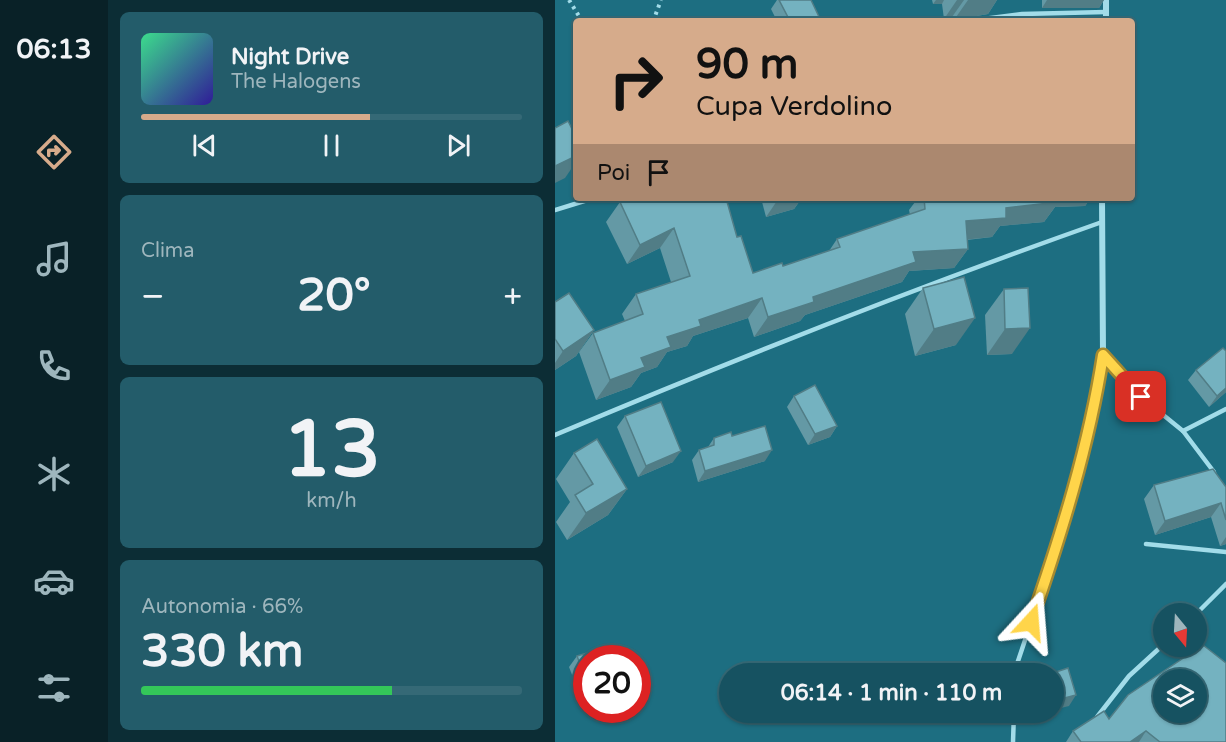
<!DOCTYPE html>
<html lang="it">
<meta charset="utf-8">
<style>
body{margin:0;font-family:"Varela Round",sans-serif;background:#235c6a;color:#f1f3f6;height:100vh;display:flex;flex-direction:column;font-size:22px;white-space:nowrap}
*{box-sizing:border-box;margin:0}
p{font-size:20px;color:#9eb6bd}
.icon{flex:none;width:33px;height:33px;fill:none;stroke:currentColor;stroke-width:2;stroke-linecap:round;stroke-linejoin:round}
.map{position:relative;flex:1;overflow:hidden}
.details{display:flex;flex-direction:column;gap:12px;padding:12px;background:#0c2d35;width:447px}
.details>*{flex:none}
.banner{position:absolute;left:18px;top:18px;width:562px;height:183px;border-radius:6px;box-shadow:0 2px 4px #0004,0 0 0 2px #356976;background:#d6ab8b;color:#111;overflow:hidden}
.needle{width:39px;rotate:162deg}
.tools{position:absolute;left:598px;top:603px;display:grid;gap:12px}
.tools a{display:grid;place-items:center;width:54px;height:54px;border-radius:50%;background:#165261;box-shadow:0 2px 4px #0004,0 0 0 2px #356976;font-size:30px}
.speed{position:absolute;left:18px;top:645px;display:flex;gap:12px;font-size:30px;font-weight:700;text-align:center}
.speed>*{display:grid;place-content:center;width:78px;height:78px;border-radius:50%;background:#165261;box-shadow:0 2px 4px #0004,0 0 0 2px #356976;line-height:1}
.speed .limit{border:9px solid #d22;background:#fff;color:#111}
.pin{position:absolute;display:grid;place-items:center;width:51px;height:51px;color:#fff;margin:-26px;border-radius:12px;box-shadow:0 3px 9px #0006}
.me{position:absolute;width:66px;margin:-33px;rotate:19deg;stroke-linejoin:round;filter:drop-shadow(0 0 4px #0008)}
.turn{display:flex;align-items:center;gap:21px;height:126px;padding:0 24px;font-size:27px}
.turn .icon{width:78px;height:78px;stroke-width:2.5}
.turn b{display:block;font-size:42px;line-height:51px}
.then{display:flex;align-items:center;height:57px;padding:0 24px;background:#0003;gap:12px;font-size:22px}
.big{font-size:45px;font-weight:700;line-height:1.1}
.details .widget{flex:1;display:flex;flex-direction:column;justify-content:center;gap:9px;min-width:0;padding:0 21px;border-radius:9px;background:#235c6a}
.details .dial{align-items:center;gap:0}
.dial b{font-size:78px;line-height:1}
.song{display:flex;align-items:center;gap:18px}
.cover{width:72px;height:72px;border-radius:9px;background:linear-gradient(135deg,hsl(150 70% 55%),hsl(250 70% 35%))}
.played{height:6px;border-radius:3px;background:linear-gradient(90deg,#d6ab8b 60%,#356976 60%)}
.keys{display:flex;justify-content:space-around;direction:ltr}
.heat{display:flex;justify-content:space-between;align-items:center;font-size:33px;direction:ltr}
.charge{height:9px;border-radius:4px;background:linear-gradient(90deg,#34c759 66%,#356976 0)}
.trip{position:absolute;left:164px;top:663px;width:345px;height:60px;border-radius:30px;background:#165261;box-shadow:0 2px 4px #0004,0 0 0 2px #356976;font-weight:700;line-height:60px;text-align:center}
main{display:flex;flex:1;min-height:0}
.menu{display:flex;flex-direction:column;width:108px;justify-content:space-around;align-items:center;background:#092127;color:#9eb6bd}
.menu .icon{width:42px;height:42px}
.menu .on{color:#d6ab8b}
.menu b{font-size:27px;color:#f1f3f6}
.map>svg:first-child{display:block}
</style>
<main>
<nav class="menu">
<b>06:13</b>
<svg class="icon on" aria-label="directions" viewBox="0 0 24 24"><path d="M12 3l9 9-9 9-9-9zM9 14v-3h6M13 9l2 2-2 2"/></svg>
<svg class="icon" aria-label="music" viewBox="0 0 24 24"><path d="M9 18V5l10-2v13"/><circle cx="6" cy="18" r="3"/><circle cx="16" cy="16" r="3"/></svg>
<svg class="icon" aria-label="phone" viewBox="0 0 24 24"><path d="M5 4h4l2 5-3 2q2 4 5 5l2-3 5 2v4C11 20 4 13 5 4z"/></svg>
<svg class="icon" aria-label="climate" viewBox="0 0 24 24"><path d="M12 3v18M4 7l16 10M4 17L20 7"/></svg>
<svg class="icon" aria-label="car" viewBox="0 0 24 24"><path d="M5 17H2v-5l4-1 3-4h7l3 4 3 1v5h-3M9 17h6M6 11h13"/><circle cx="7" cy="17" r="2"/><circle cx="17" cy="17" r="2"/></svg>
<svg class="icon" aria-label="filters" viewBox="0 0 24 24"><path d="M4 7h16M4 17h16"/><circle cx="9" cy="7" r="2"/><circle cx="15" cy="17" r="2"/></svg>
</nav>
<section class="details">
<div class="widget">
<div class="song"><i class="cover"></i><div><b>Night Drive</b><p>The Halogens</p></div></div>
<div class="played"></div>
<div class="keys"><svg class="icon" aria-label="previous" viewBox="0 0 24 24"><path d="M18 5L8 12l10 7zM5 5v14"/></svg><svg class="icon" aria-label="pause" viewBox="0 0 24 24"><path d="M8 5v14M16 5v14"/></svg><svg class="icon" aria-label="next" viewBox="0 0 24 24"><path d="M6 5l10 7-10 7zM19 5v14"/></svg></div>
</div>
<div class="widget"><p>Clima</p>
<div class="heat"><a>−</a><b class="big">20°</b><a>+</a></div>
</div>
<div class="widget dial"><b>13</b><p>km/h</p></div>
<div class="widget"><p>Autonomia · 66%</p><b class="big">330 km</b><div class="charge"></div></div>
</section>
<div class="map">
<svg width="671" height="742" viewBox="0 0 671 742">
<rect width="100%" height="100%" fill="#1d6e81"/>
<g fill="none" stroke-linecap="round" stroke-linejoin="round">
<g stroke="#a2dce9" stroke-width="4" stroke-dasharray="3 4.5" stroke-linecap="butt">
<polyline points="14,0 27,21"/>
<polyline points="97,21 99,19 106,0"/>
</g>
<g stroke="#a2dce9" stroke-width="4.5">
<polyline points="412,21 467,14 551,12"/>
<polyline points="0,210 39,198"/>
<polyline points="548,355 586,397 628,431 659,472"/>
<polyline points="628,431 671,409"/>
<path d="M0 435C180 359 363 287 547 222"/>
<polyline points="591,544 671,552"/>
<polyline points="641,614 671,584"/>
<path d="M461 674 462 664C496 563 531 461 548 355"/>
<polyline points="542,717 574,676 609,644"/>
<polyline points="458,742 459,712"/>
</g>
<g stroke="#a2dce9" stroke-width="6">
<polyline points="551,21 551,0"/>
<polyline points="547,198 548,355"/>
</g>
</g>
<g fill="#6499a5">
<polygon points="222,0 256,0 266,21 222,21 216,9"/>
<polygon points="377,0 442,0 433,14 399,20 397,17 389,19 387,4 378,4"/>
<polygon points="487,0 549,0 544,8 487,8"/>
<polygon points="206,198 247,198 239,209 211,217"/>
<polygon points="363,198 536,198 530,206 500,207 489,222 445,226 437,237 412,240 413,249 399,268 354,271 347,282 250,315 245,321 199,337 193,318 138,336 132,346 112,352 102,367 86,373 76,387 41,400 24,352 38,333 70,321 67,314 81,294 116,282 105,248 72,264 51,222 65,202 182,237 198,273 228,266 274,251 282,239 355,215 354,210"/>
<polygon points="368,288 401,345 360,356 350,314"/>
<polygon points="449,289 457,354 432,355 430,315"/>
<polygon points="0,302 39,330 21,356 0,370"/>
<polygon points="641,370 671,392 654,407 633,380"/>
<polygon points="239,396 282,426 275,437 253,445 232,407"/>
<polygon points="70,416 118,462 83,477 62,427"/>
<polygon points="177,436 210,461 143,482 137,460 144,450 153,447 159,438"/>
<polygon points="19,453 72,489 53,515 12,540 1,522 15,502 1,479"/>
<polygon points="599,485 671,487 671,544 665,546 656,517 600,535 589,499"/>
<polygon points="22,656 32,658 32,692 25,695 14,667"/>
<polygon points="554,719 671,742 511,742 518,731"/>
</g>
<g fill="#517d86">
<polygon points="381,0 389,0 387,4 378,4"/>
<polygon points="402,0 409,0 397,17 389,19"/>
<polygon points="413,0 442,0 433,14 399,20"/>
<polygon points="492,0 549,0 544,8 487,8"/>
<polygon points="21,156 21,162 10,178 0,183 0,166"/>
<polygon points="224,198 247,198 239,209 211,217"/>
<polygon points="308,198 320,198 305,202"/>
<polygon points="494,198 536,198 530,206 500,207 489,222 445,226 437,237 397,241 411,221 451,208"/>
<polygon points="119,228 105,248 72,264 85,245"/>
<polygon points="413,249 399,268 354,271 347,282 250,315 245,321 199,337 213,317 358,252"/>
<polygon points="207,298 193,318 138,336 132,346 112,352 102,367 86,373 76,387 41,400 55,380 112,337 144,320"/>
<polygon points="420,318 401,345 360,356 379,329"/>
<polygon points="475,328 457,354 432,355 450,329"/>
<polygon points="39,330 21,356 0,370 0,363 8,351"/>
<polygon points="671,388 671,392 654,407 662,396"/>
<polygon points="282,426 275,437 253,445 260,434"/>
<polygon points="217,450 210,461 143,482 150,471"/>
<polygon points="126,451 118,462 83,477 91,466"/>
<polygon points="72,489 53,515 12,540 31,513"/>
<polygon points="666,503 656,517 600,535 610,521"/>
<polygon points="671,537 671,544 665,546"/>
<polygon points="32,685 32,692 25,695"/>
<polygon points="521,695 514,706 498,710 498,701"/>
<polygon points="591,731 584,742 575,742"/>
</g>
<g fill="#74b2c0" stroke="#517d86" stroke-width="1.5" fill-rule="evenodd">
<polygon points="224,0 256,0 266,21 235,21"/>
<polygon points="13,121 21,137 21,156 0,166 0,128"/>
<polygon points="73,198 171,198 182,237 186,236 198,273 227,263 228,266 285,247 282,239 370,209 369,198 503,198 503,202 451,208 451,218 411,221 413,249 358,252 361,262 258,297 259,302 213,317 207,298 144,320 146,326 112,337 116,347 86,358 90,367 55,380 38,333 88,314 81,294 135,276 119,228 85,245 65,202"/>
<polygon points="409,277 420,318 379,329 368,288"/>
<polygon points="473,288 475,328 450,329 449,289"/>
<polygon points="14,293 39,330 8,351 0,339 0,302"/>
<polygon points="668,348 671,351 671,388 662,396 641,370"/>
<polygon points="260,385 282,426 260,434 239,396"/>
<polygon points="106,402 126,451 91,466 70,416"/>
<polygon points="210,426 217,450 150,471 144,450 159,445 159,438 176,432 177,436"/>
<polygon points="42,439 72,489 31,513 20,495 38,484 19,453"/>
<polygon points="658,469 671,487 671,520 666,503 610,521 599,485"/>
<path d="M648 645 671 663V742H605L591 731 575 742H526L518 731 549 711 554 719 573 695ZM609 680H642V712H609Z"/>
<polygon points="46,649 50,658 32,658 32,682 22,656"/>
<polygon points="513,668 521,695 498,701 498,674 495,674"/>
</g>
<g fill="none" stroke-linecap="round" stroke-linejoin="round">
<g stroke="#a68a30" stroke-width="15">
<path id="route" d="M476 622C506 535 534 446 548 355L586 397"/>
</g>
<use href="#route" stroke="#ffd54a" stroke-width="10"/>
</g>
</svg>
<div class="tools">
<a><svg class="needle" viewBox="-14 -14 28 28"><path d="M0-13l5 13h-10z" fill="#e53935"/><path d="M0 13l5-13h-10z" fill="#9eb6bd"/></svg></a>
<a><svg class="icon" aria-label="layers" viewBox="0 0 24 24"><path d="M12 4l9 5-9 5-9-5zM3 14l9 5 9-5"/></svg></a>
</div>
<div class="speed"><div class="limit">20</div></div>
<div class="pin" style="left:586px;top:397px;background:#d93025"><svg class="icon" aria-label="arrive" viewBox="0 0 24 24"><path d="M6 21V4h12l-3 4 3 4H6"/></svg></div>
<svg class="me" style="left:476px;top:622px" viewBox="-20 -20 40 40"><path d="M0-17L14 15 0 8-14 15z" fill="#ffd54a" stroke="#fff" stroke-width="4"/></svg>
<div class="trip">06:14 · 1 min · 110 m</div>
<div class="banner">
<div class="turn"><svg class="icon" aria-label="right" viewBox="0 0 24 24"><path d="M7 20v-9h11M14 6l5 5-5 5"/></svg><div><b>90 m</b>Cupa Verdolino</div></div>
<div class="then">Poi<svg class="icon" aria-label="arrive" viewBox="0 0 24 24"><path d="M6 21V4h12l-3 4 3 4H6"/></svg></div>
</div>
</div>
</main>
